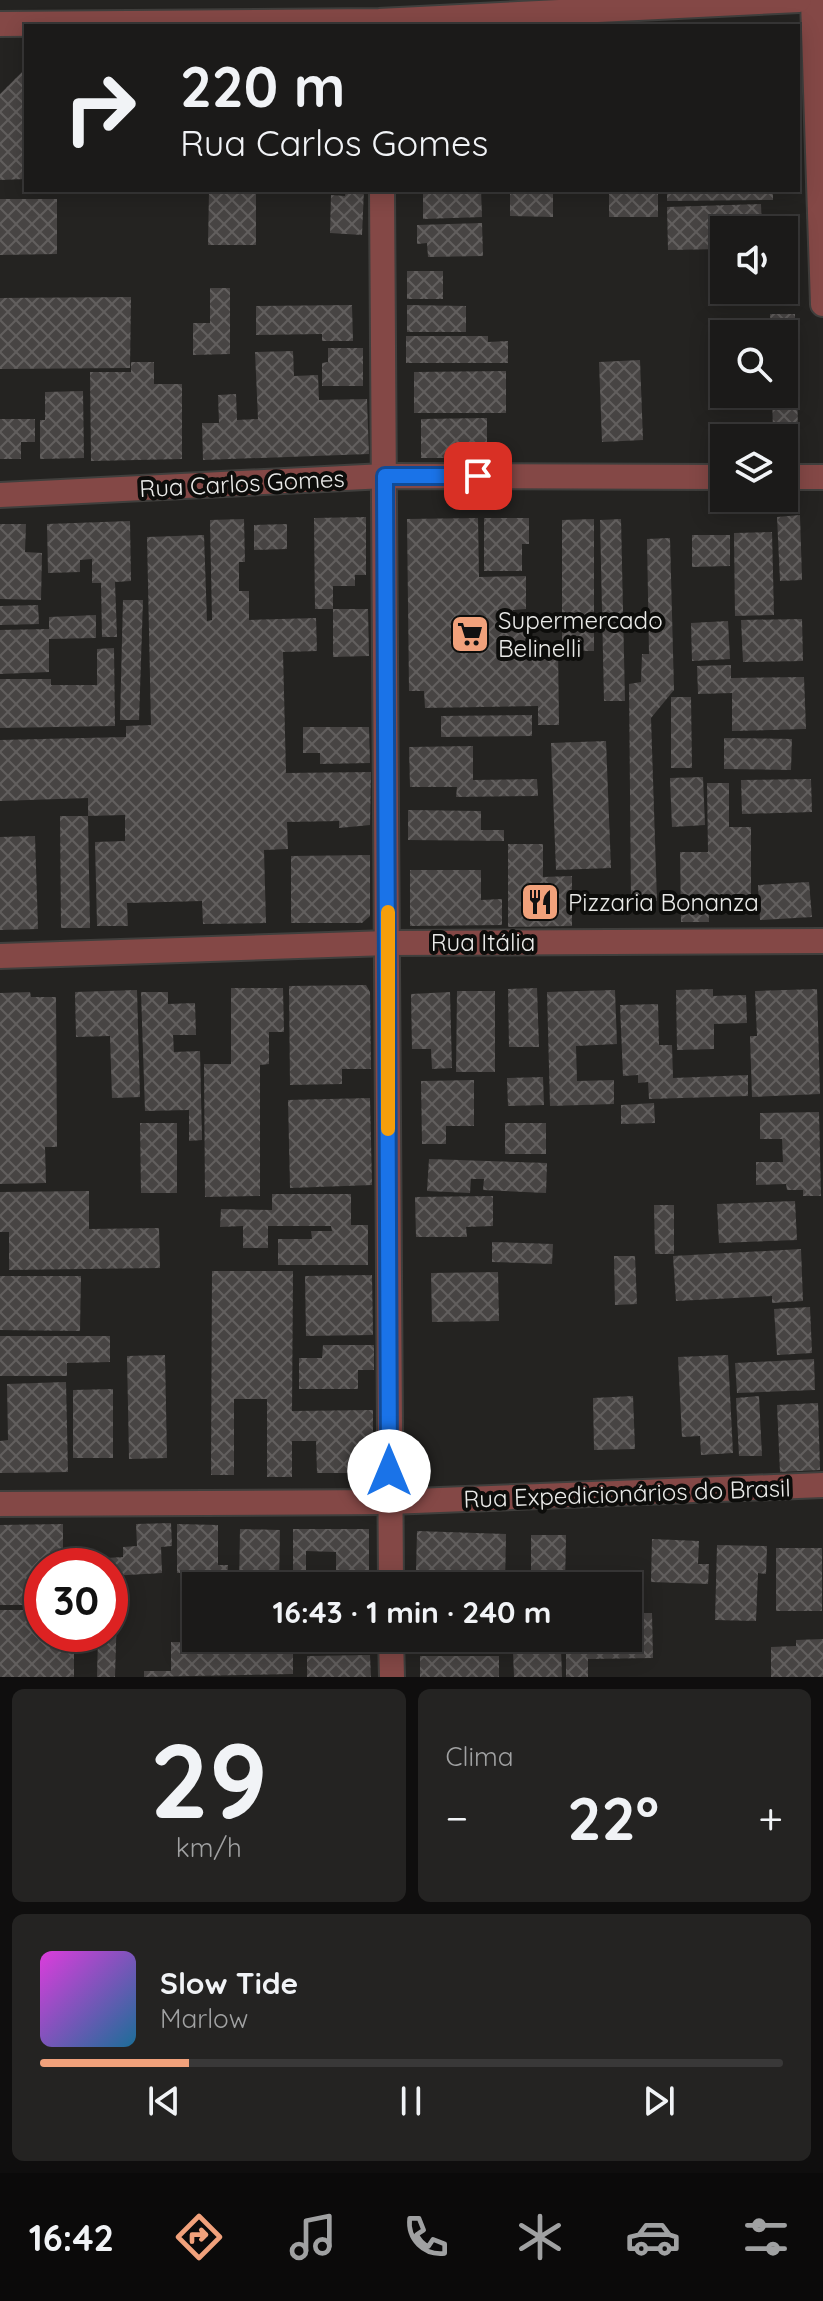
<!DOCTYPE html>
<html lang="pt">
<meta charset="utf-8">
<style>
body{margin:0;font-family:Quicksand,sans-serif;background:#242322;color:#f1f3f6;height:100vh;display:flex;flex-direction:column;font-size:30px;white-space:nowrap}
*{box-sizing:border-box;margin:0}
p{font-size:26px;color:#a0a1a2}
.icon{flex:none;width:44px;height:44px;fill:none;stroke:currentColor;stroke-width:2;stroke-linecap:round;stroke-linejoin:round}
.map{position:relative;height:1677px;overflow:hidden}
.side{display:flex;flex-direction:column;gap:12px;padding:12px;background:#0f0e0e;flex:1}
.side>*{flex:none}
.hud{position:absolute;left:24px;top:24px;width:776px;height:168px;border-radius:0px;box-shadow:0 4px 20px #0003,0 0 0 2px #393838;background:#1b1a19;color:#f1f3f6;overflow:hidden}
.tools{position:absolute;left:710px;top:216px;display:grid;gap:16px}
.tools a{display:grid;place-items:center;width:88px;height:88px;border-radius:0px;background:#1b1a19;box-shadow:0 4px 20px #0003,0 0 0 2px #393838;font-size:40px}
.speed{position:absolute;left:24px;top:1548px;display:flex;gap:16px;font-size:40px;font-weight:700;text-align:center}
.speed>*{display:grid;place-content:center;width:104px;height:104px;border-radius:50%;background:#1b1a19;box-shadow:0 4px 20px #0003,0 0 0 2px #393838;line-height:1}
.speed .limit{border:12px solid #d22;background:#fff;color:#111}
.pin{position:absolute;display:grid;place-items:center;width:68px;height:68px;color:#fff;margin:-34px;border-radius:16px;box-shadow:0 4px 12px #0006}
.me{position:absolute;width:88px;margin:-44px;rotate:0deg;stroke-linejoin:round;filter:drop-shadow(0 0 6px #0008)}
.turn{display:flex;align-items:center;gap:28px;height:168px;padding:0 24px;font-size:36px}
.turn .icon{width:104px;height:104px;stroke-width:2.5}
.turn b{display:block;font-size:56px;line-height:68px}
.big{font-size:60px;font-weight:800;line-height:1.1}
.side .widget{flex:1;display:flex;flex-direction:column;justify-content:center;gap:12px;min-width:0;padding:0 28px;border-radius:12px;background:#242322}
.side .dial{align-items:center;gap:0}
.dial b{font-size:104px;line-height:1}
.song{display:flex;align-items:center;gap:24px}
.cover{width:96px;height:96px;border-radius:12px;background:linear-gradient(135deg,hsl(300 70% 55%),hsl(200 70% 35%))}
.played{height:8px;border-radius:4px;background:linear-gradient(90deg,#f1a17b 20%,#393838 20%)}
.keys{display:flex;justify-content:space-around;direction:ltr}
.heat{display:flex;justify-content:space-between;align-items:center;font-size:44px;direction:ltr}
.side .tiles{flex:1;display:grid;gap:12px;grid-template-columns:1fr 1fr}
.widget:last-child{grid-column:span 2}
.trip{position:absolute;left:182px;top:1572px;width:460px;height:80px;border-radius:0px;background:#1b1a19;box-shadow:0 4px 20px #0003,0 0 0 2px #393838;font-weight:800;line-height:80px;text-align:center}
.tab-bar{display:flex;height:128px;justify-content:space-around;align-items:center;background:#0b0a0a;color:#a0a1a2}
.tab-bar .icon{width:56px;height:56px}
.tab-bar .selected{color:#f1a17b}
.tab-bar b{font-size:36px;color:#f1f3f6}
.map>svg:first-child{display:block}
</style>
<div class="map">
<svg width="823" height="1677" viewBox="0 0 823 1677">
<defs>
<pattern id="building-cross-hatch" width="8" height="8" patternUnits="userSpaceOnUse" patternTransform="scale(2)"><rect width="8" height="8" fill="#474443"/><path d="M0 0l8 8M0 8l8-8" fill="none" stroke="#625f5e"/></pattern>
</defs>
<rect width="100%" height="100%" fill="#242321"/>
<g fill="url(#building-cross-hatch)">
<polygon points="26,68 26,179 0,180 0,94"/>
<polygon points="209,190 256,190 256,245 208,245"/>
<polygon points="346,190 364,190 362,235 330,233 331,195 345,196"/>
<polygon points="423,190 481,190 482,217 423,219"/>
<polygon points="510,190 553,190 553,217 510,216"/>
<rect x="609" y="190" width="49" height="27"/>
<polygon points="667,190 773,190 773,200 667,201"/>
<polygon points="0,199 57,199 57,254 0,255"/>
<polygon points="761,204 762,230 724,230 724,249 668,250 667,207"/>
<polygon points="482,223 483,256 428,257 427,243 417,244 417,225"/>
<rect x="407" y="271" width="36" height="28"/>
<polygon points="210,288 230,288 230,354 193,355 193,323 210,323"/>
<polygon points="131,297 130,368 0,369 0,298"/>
<polygon points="352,305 353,341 322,341 322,334 256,335 256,306"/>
<polygon points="407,305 466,306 466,332 407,332"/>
<polygon points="770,314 795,314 795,336 787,336 788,387 797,387 798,431 773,432 772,394 784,394 784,334 771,334"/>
<polygon points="406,336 488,336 488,342 508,341 508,363 406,363"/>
<polygon points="328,348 363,348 363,386 322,386 322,363 328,362"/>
<polygon points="293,351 294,376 318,375 319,400 367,399 369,454 203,460 202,423 219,423 218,395 236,394 237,420 258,419 255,352"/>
<polygon points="640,360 643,440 602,442 599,362"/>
<polygon points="131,362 154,362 154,384 182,384 182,459 91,461 90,372 131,372"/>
<polygon points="506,371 506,413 414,413 414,372"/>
<polygon points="83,391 84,458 40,459 40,420 45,420 45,392"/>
<polygon points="487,418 487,458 421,458 421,419"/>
<polygon points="0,419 35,419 35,442 21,442 21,459 0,459"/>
<polygon points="800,515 802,580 780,581 777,517"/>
<polygon points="366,517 366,575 355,575 355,586 333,586 333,609 315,609 314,518"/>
<polygon points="478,518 479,577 526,576 526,609 513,610 513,621 530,620 531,647 558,647 559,725 538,725 538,706 425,708 424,691 409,691 407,519"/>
<polygon points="484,518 529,518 529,544 522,544 522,571 484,571"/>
<polygon points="244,519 245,562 239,562 239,591 249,591 249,620 316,618 317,651 283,652 286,773 371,772 370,825 339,828 339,821 287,822 288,849 264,850 266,923 203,924 202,901 127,903 128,926 97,926 95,842 125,841 125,815 88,816 88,798 0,801 0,740 126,737 126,726 151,725 147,537 204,535 207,621 212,620 210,520"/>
<polygon points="594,519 594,651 562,651 562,520"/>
<polygon points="621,519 625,701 604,701 600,520"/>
<polygon points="130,521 131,581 115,582 117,637 102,637 101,583 92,583 92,559 80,560 80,572 48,573 47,524"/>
<polygon points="0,524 26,524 25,552 42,553 41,600 0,599"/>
<polygon points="287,524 287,549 254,550 254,525"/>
<polygon points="772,532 774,615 735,616 734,533"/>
<polygon points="692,535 730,535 730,566 692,567"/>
<polygon points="670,538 674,690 651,718 657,901 631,900 629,684 641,682 642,654 649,654 647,539"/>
<polygon points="123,600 143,600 139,720 120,720"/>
<polygon points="38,605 39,624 0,625 0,606"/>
<polygon points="333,609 368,609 369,656 333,657"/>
<polygon points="96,615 96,638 49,639 49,672 0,674 0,630 49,629 49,617"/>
<polygon points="802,619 803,661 743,662 741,620"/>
<polygon points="728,621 730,659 692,661 691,623"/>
<polygon points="114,648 115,726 0,728 0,679 51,679 51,685 97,685 97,649"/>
<polygon points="731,665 731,678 804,677 806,729 732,731 732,693 698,694 697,666"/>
<polygon points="671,697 691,697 692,768 671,768"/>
<polygon points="532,715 532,736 441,737 441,716"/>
<polygon points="303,727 369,727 370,763 320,764 320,753 303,753"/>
<polygon points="724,738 792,739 791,770 724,769"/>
<polygon points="606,741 611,868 556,870 551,743"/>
<polygon points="473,746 473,780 537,779 538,796 456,797 457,787 410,787 409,747"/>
<polygon points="703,777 705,825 672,827 670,778"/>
<polygon points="811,779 812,812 742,814 741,780"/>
<polygon points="707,783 729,783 729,827 751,827 751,899 708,899 709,922 681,922 680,852 708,852"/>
<polygon points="408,810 481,811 481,830 504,830 504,841 408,840"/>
<polygon points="60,816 88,816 90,928 61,928"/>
<polygon points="35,836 38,929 0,930 0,837"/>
<polygon points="508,844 543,844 543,877 572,876 572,926 508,927"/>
<polygon points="370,855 370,916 362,923 291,923 291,856"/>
<polygon points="410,870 481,870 481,900 502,899 502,925 410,926"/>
<polygon points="809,882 812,917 760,920 758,885"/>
<polygon points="366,985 370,992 371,1069 342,1069 342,1084 290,1085 289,986"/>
<polygon points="231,988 283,988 284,1032 269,1032 269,1064 260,1065 260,1196 205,1197 204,1064 231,1064"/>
<polygon points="537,988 539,1047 509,1047 508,989"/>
<polygon points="713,989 713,996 746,995 747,1023 714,1024 714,1049 677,1050 676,990"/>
<polygon points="817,989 820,1094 752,1097 750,1036 757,1036 755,991"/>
<polygon points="137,990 140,1097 112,1098 110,1036 76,1037 75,992"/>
<polygon points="615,990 617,1044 576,1046 577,1081 614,1080 614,1104 550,1106 547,992"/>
<polygon points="457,991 495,991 495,1072 456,1072"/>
<polygon points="30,992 31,997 56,997 57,1147 45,1147 46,1183 0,1184 0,993"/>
<polygon points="141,992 168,992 168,1004 195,1003 196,1035 173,1035 174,1052 200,1051 202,1140 189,1141 189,1110 145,1111"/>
<polygon points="450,992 452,1068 432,1069 431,1049 412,1049 411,994"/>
<polygon points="658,1004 659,1045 672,1045 673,1078 748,1075 748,1096 649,1099 648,1082 638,1083 638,1075 623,1076 620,1005"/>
<polygon points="543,1077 544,1105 508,1106 507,1078"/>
<polygon points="474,1080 474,1126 446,1126 446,1144 422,1144 421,1081"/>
<polygon points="370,1098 372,1185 290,1188 288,1100"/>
<polygon points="654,1103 655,1123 621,1124 621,1105"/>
<polygon points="819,1112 821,1196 803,1196 803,1190 787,1190 786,1184 756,1185 756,1162 783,1162 782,1139 760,1139 760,1113"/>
<polygon points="140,1123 177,1123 177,1193 141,1193"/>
<rect x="505" y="1123" width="41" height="31"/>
<polygon points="429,1159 547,1163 546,1193 483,1190 484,1179 471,1179 470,1193 427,1191"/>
<polygon points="89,1191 89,1229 159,1228 160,1268 9,1270 9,1232 0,1232 0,1192"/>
<polygon points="272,1194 351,1194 351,1225 368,1225 368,1265 278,1265 278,1239 312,1239 311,1231 332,1231 331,1226 268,1226 268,1248 243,1248 243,1226 220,1227 221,1209 272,1210"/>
<polygon points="493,1196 493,1226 466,1227 467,1237 416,1237 415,1197"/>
<polygon points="795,1201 797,1240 719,1243 717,1204"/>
<polygon points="654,1205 674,1205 674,1254 655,1254"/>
<polygon points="492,1242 553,1244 552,1264 492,1262"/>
<polygon points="801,1249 803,1301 772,1303 772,1296 676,1301 673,1256"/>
<polygon points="614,1256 635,1256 637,1304 615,1305"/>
<polygon points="212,1271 293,1271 292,1411 373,1410 373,1473 317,1473 316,1441 292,1441 292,1477 267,1477 267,1399 234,1399 234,1475 211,1475"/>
<polygon points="498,1272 499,1321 432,1322 431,1273"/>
<polygon points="372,1275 373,1335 306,1336 305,1276"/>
<polygon points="0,1276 81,1276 80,1331 0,1330"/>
<polygon points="810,1307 812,1353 777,1355 774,1309"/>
<polygon points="0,1336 110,1336 110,1362 67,1363 67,1376 0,1376"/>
<polygon points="323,1345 374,1345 374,1370 358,1370 358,1389 299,1389 299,1358 322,1358"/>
<polygon points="165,1355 167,1458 129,1459 127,1356"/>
<polygon points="728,1355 733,1453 701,1455 700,1436 682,1437 678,1357"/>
<polygon points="814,1359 815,1390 737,1393 735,1363"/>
<polygon points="66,1382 68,1472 0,1473 0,1441 8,1440 7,1384"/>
<polygon points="113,1389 113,1458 73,1458 73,1390"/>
<polygon points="633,1396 635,1449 594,1450 593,1398"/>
<polygon points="759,1396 762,1456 739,1456 736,1398"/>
<polygon points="818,1403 820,1470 780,1472 777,1405"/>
<polygon points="171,1523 172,1546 161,1547 162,1573 110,1576 106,1558 123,1557 123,1547 137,1546 136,1524"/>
<polygon points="63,1524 63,1566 42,1566 42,1605 0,1605 0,1525"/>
<polygon points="177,1524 218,1525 218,1565 228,1565 227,1586 196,1586 196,1638 227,1638 227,1643 293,1644 293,1674 144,1677 144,1671 171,1671 171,1642 191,1642 192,1573 177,1573"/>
<polygon points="240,1529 280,1530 279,1586 239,1586"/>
<polygon points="293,1529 369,1529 369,1583 348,1583 348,1572 336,1572 336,1552 306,1551 306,1586 293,1586"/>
<polygon points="417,1531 506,1534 505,1586 441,1586 441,1571 416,1570"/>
<polygon points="531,1535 566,1535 565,1586 531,1586"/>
<polygon points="652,1539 699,1541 698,1564 709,1564 708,1584 651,1582"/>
<polygon points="717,1545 767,1546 766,1574 758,1573 756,1621 715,1620"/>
<rect x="776" y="1548" width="46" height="63"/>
<polygon points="627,1581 627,1586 582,1586 582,1582"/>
<polygon points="0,1610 42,1610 42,1634 74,1634 74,1677 0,1677"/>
<polygon points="110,1611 117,1611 115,1677 97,1677 98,1634 110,1634"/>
<polygon points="628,1613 652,1613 653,1658 588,1659 588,1677 566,1677 566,1638 628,1638"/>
<polygon points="315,1638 371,1638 371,1641 315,1642"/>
<rect x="430" y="1638" width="73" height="7"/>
<polygon points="823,1639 823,1677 771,1677 771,1647 796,1646 796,1640"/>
<polygon points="561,1649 562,1677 514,1677 513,1651"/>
<polygon points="370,1655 371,1677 307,1677 307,1656"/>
<rect x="420" y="1656" width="79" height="21"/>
</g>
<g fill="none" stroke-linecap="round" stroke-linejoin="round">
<g stroke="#403f3d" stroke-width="28">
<g id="minor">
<polyline points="813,0 823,304"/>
<polyline points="0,24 379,21 799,0"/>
<polyline points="382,190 391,1586"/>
<polyline points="784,477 823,477"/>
<polyline points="0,495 385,476 724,477"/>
<polyline points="0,956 388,943 823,941"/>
<polyline points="0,1504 389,1502 823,1485"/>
<polyline points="391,1638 392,1677"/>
</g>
</g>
<use href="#minor" stroke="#844846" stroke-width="24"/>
</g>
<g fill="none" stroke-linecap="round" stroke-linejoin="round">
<g stroke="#114b97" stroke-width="20">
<polyline id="route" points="389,1471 385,476 478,476"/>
</g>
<use href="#route" stroke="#1a73e8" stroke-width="14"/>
<polyline stroke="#f59e0b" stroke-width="14" points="388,1129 388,912"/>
</g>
<defs>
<g id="supermarket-square" transform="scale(2)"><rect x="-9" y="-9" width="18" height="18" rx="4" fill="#f1a17b" stroke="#0d0d0b"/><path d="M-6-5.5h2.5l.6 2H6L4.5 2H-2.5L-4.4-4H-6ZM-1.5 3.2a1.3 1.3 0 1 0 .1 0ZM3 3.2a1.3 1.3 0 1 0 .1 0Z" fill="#111"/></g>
<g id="restaurant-square" transform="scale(2)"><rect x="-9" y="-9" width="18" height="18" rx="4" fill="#f1a17b" stroke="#0d0d0b"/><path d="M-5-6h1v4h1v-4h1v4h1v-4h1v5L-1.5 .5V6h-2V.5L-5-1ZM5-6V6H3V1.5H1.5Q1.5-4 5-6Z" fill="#111"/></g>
</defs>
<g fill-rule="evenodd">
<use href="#supermarket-square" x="470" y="634"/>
<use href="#restaurant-square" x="540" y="902"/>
</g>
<g text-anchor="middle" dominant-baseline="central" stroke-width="8" stroke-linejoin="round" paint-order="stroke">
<g font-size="24" fill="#eaeae8" stroke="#0d0d0b">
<text transform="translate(242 483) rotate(-3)">Rua Carlos Gomes</text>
<text x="483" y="942">Rua Itália</text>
<text transform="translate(627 1493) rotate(-2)">Rua Expedicionários do Brasil</text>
</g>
<g font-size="24" fill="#eaeae8" stroke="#0d0d0b" text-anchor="start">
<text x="498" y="620">Supermercado<tspan x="498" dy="28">Belinelli</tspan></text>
<text x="568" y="902">Pizzaria Bonanza</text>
</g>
</g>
</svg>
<div class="tools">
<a><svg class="icon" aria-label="sound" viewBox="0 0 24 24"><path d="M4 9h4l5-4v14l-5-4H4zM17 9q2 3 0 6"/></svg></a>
<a><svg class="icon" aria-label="search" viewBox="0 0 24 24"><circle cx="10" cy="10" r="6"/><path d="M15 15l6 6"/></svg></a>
<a><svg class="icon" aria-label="layers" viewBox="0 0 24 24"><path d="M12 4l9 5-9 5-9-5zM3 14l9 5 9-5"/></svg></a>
</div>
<div class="speed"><div class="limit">30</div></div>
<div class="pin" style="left:478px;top:476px;background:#d93025"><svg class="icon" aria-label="arrive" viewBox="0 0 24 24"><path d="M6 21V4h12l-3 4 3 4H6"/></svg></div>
<svg class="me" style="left:389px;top:1471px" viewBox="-20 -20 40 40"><circle r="19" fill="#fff"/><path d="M0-13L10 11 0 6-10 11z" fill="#1a73e8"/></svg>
<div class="trip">16:43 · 1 min · 240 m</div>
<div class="hud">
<div class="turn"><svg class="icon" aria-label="right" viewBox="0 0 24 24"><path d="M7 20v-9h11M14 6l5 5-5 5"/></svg><div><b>220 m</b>Rua Carlos Gomes</div></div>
</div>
</div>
<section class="side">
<div class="tiles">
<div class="widget dial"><b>29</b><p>km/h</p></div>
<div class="widget"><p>Clima</p>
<div class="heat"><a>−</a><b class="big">22°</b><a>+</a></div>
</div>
<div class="widget">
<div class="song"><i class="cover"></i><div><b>Slow Tide</b><p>Marlow</p></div></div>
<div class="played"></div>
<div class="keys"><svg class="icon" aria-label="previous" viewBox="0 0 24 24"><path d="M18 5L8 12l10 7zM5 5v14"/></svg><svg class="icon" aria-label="pause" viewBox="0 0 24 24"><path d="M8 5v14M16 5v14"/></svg><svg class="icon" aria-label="next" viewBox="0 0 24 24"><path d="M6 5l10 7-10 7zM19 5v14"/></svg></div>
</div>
</div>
</section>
<nav class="tab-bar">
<b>16:42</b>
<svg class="icon selected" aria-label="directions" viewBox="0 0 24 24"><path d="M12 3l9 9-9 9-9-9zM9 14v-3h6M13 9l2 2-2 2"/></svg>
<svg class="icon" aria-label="music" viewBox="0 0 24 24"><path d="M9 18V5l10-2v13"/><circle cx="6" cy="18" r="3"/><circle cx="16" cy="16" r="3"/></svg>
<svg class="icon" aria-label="phone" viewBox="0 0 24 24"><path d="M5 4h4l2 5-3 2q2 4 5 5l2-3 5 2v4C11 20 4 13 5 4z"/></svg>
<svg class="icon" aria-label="climate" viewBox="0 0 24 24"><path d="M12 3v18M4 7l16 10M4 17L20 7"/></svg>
<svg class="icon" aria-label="car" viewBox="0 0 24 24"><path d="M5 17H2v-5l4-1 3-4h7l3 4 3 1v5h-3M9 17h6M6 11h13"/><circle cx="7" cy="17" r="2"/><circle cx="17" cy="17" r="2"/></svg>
<svg class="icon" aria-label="filters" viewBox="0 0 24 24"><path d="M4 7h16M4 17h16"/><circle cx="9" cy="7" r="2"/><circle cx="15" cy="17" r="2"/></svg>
</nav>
